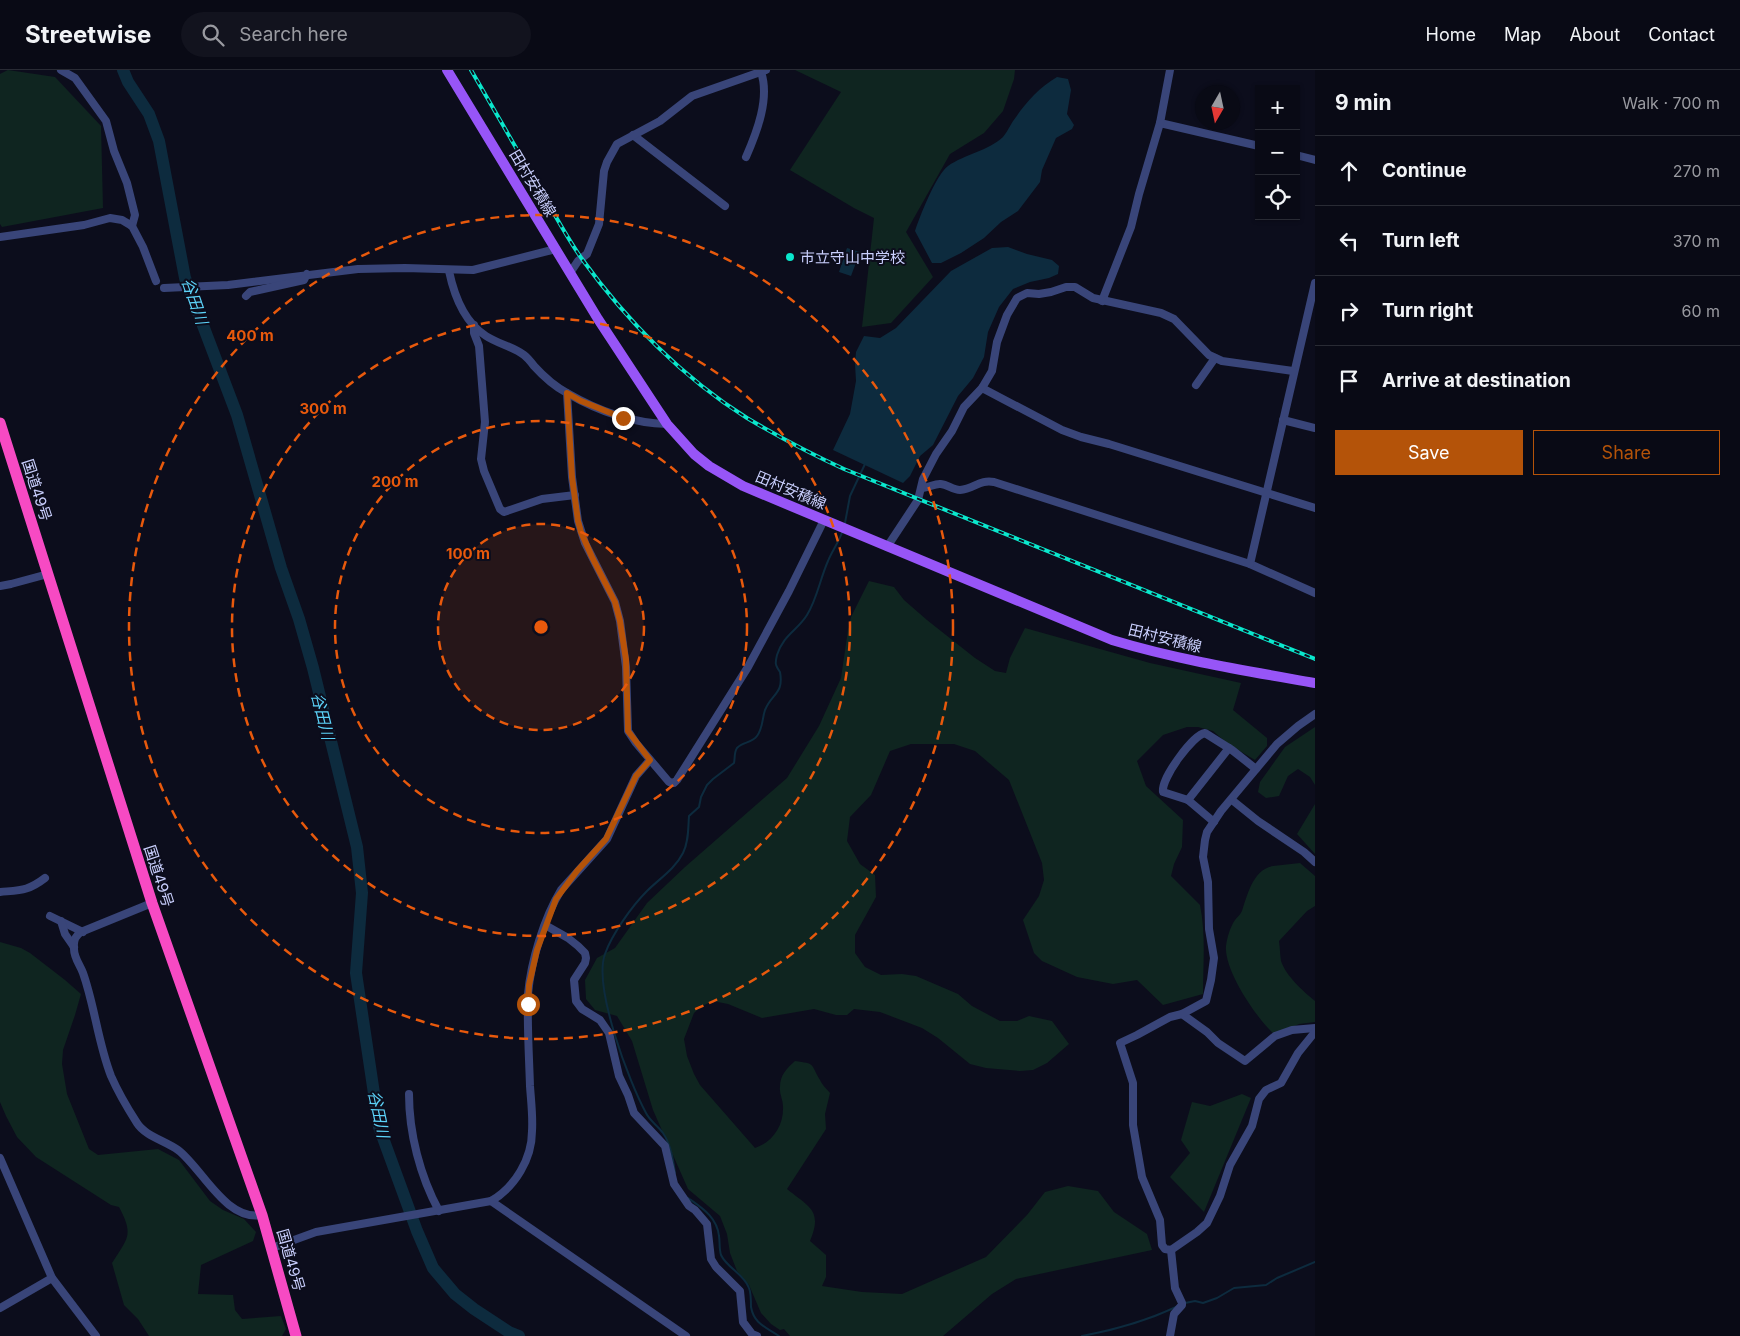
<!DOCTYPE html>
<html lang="en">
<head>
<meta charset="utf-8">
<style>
	:root { --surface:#090a15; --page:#12131e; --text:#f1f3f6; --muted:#999aa0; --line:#292b34; --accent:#b45309 }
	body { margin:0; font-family:Inter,"Noto Sans JP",sans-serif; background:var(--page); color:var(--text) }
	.controls { position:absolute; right:15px; top:15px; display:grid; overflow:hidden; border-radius:0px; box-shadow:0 1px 4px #0004 }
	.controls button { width:45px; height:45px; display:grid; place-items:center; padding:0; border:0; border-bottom:1px solid var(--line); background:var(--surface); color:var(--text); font:25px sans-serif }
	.compass { position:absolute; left:1195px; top:15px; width:45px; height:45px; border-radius:50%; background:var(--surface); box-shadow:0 1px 4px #0004; rotate:189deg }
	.stop { position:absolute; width:15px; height:15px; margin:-11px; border:4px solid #b45309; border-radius:50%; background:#fff }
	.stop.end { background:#b45309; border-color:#fff; box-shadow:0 1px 5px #0008 }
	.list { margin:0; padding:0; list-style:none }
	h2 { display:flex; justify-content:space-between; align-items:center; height:65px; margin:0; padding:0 20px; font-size:21px }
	h2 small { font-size:16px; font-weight:400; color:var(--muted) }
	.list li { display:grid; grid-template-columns:32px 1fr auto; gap:15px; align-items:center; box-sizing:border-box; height:70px; padding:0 20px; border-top:1px solid var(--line) }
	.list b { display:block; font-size:19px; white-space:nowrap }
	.list em { font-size:16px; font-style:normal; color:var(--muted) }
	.actions { display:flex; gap:10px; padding:15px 20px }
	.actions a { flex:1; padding:11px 0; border:1px solid var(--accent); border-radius:0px; text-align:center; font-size:18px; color:var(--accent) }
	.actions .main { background:var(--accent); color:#fff }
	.icon { flex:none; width:28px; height:28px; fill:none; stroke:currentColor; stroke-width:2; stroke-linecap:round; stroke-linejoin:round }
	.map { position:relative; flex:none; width:1315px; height:1266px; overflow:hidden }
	header { display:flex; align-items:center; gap:30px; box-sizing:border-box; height:70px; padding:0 25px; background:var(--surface); border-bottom:1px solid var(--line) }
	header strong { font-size:24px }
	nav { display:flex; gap:28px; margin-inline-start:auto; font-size:18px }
	.search { width:350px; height:45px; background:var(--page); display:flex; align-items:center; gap:12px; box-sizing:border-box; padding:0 18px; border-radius:28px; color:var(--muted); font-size:19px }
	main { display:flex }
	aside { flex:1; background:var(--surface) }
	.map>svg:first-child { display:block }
	.green { fill:#0f2520 }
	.water { fill:#0d2b3e }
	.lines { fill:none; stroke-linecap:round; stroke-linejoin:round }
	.stream { stroke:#0d2b3e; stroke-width:2 }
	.river { stroke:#0d2b3e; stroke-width:12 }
	.minor { stroke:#394579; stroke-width:8 }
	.major { stroke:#9755f7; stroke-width:10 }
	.highway { stroke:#f74ac3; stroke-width:11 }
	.rail-casing { stroke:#0ae7cc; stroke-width:4 }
	.rail { stroke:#0c0d1c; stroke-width:2; stroke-dasharray:5.5; stroke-linecap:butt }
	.route { stroke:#b45309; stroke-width:6 }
	.ring { fill:none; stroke:#e8590c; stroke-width:2.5; stroke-dasharray:9 6 }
	.poi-dot { fill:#0ae7cc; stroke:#0c0d1c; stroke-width:2 }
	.labels { text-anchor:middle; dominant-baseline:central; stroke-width:4; stroke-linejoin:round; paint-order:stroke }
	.street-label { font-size:15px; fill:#c9cffd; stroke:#0c0d1c }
	.poi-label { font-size:15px; fill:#c9cffd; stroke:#0c0d1c; text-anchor:start }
	.water-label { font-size:16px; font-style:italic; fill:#5cd2f8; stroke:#0c0d1c }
	.centre { fill:#e8590c; stroke:#0c0d1c; stroke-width:2.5 }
	.ring-label { font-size:15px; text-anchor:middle; font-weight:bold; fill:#e8590c; stroke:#0c0d1c; stroke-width:4; stroke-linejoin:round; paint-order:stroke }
</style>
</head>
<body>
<header>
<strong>Streetwise</strong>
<div class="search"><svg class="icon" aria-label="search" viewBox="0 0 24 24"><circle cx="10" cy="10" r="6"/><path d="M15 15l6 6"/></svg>Search here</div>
<nav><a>Home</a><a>Map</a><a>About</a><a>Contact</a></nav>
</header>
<main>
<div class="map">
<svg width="1315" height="1266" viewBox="0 0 1315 1266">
	<rect width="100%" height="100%" fill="#0c0d1c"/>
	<!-- green -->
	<g class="green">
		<polygon points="8,0 55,7 101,56 103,138 2,157 0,154 0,4"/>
		<polygon points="795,0 1015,0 1014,9 1003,41 984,63 950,84 906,162 933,207 891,253 862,257 874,148 854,138 790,100 841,22"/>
		<path d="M869 511 894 517 904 530 927 550 975 588 995 601 1006 603 1010 588 1025 558 1150 593 1241 613 1233 640 1267 668V676L1255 690 1228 674 1213 661 1198 657H1187L1163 665 1137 691 1146 716 1183 750 1182 777 1174 794 1171 806 1200 835C1206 864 1203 895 1203 924L1163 935 1137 910 1113 914 1077 907 1042 891 1034 883 1023 850 1039 826 1044 810 1042 793 1009 710 975 681 954 674H911L890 681 871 725 850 747 847 771 860 794 875 805 876 827 855 865V883L865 897 881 905 902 904 916 906 958 924 972 936 1000 951H1017L1029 946 1052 951 1069 974 1047 993 1033 1000 1020 1001 986 998 970 994 938 968 922 958 880 942 854 939 847 945H836L814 939 762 948 728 934 713 931 702 936 694 943 684 969 687 986 694 1004 700 1015 755 1078C773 1072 784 1055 783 1036 783 1030 779 1023 780 1017 780 1005 787 998 795 991 816 994 810 993 820 1010 822 1015 827 1019 830 1023L825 1044 826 1059 787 1119C809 1137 823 1140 810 1171L826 1185V1207L822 1216 862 1222 902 1224 986 1187 1027 1145 1045 1122 1068 1116 1098 1121 1114 1142 1147 1164 1152 1180 1016 1209 992 1224 943 1266H790L784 1259 780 1260 771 1254 761 1243 749 1215 737 1201 730 1183 727 1164 720 1146 688 1119 653 1040 632 971 617 946 595 940 586 929 585 910 597 888 615 878 647 833 685 797 787 708 819 656 841 608 848 560 851 547Z"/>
		<polygon points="1315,657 1315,715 1310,707 1298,699 1288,706 1279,726 1266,728 1258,722 1260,712 1285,677"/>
		<polygon points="1315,734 1315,784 1297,764"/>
		<path d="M1300 793 1315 806V836L1307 841 1279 871C1280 878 1280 885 1281 891 1286 906 1303 921 1315 931V952L1299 954 1275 965C1257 949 1224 901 1226 876 1227 868 1230 857 1235 850 1237 847 1240 845 1242 841 1247 826 1253 799 1273 796 1282 795 1291 794 1300 793Z"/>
		<path d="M0 872 21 878 30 883 65 910 81 924 75 945 63 980 62 994 67 1024 89 1079 98 1085 158 1079 179 1090 210 1131 223 1140 244 1149 256 1162 253 1171 201 1195 198 1224 233 1225 235 1240 242 1249 281 1246 286 1259 282 1266H149L138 1249 124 1235 112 1193C128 1168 134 1165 119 1137L111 1135 36 1087 17 1067 6 1046 0 1032Z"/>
		<polygon points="1242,1024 1251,1028 1204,1142 1170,1107 1190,1083 1181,1070 1192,1032 1210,1036"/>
	</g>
	<!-- water -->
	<g class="water">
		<path d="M1057 7 1068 9 1071 20 1067 44 1074 55 1072 59 1056 68 1042 100 1040 112 1018 141 1001 152 984 168 961 183 941 193H932L915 161C920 146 936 105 948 96 965 84 988 81 1003 67 1008 61 1011 53 1016 47 1027 31 1040 17 1057 7Z"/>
		<polygon points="1008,177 1027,184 1052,190 1059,196 1058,204 1049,208 1030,212 1013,219 999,237 988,262 984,287 973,308 958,326 933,375 920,386 910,406 903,413 833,380 850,344 856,311 855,294 856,282 864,266 880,268 896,258 951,201 992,178"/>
		<polygon points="847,178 860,182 851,206 839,202"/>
	</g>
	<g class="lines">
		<!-- stream -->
		<g class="stream">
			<polyline points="845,453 850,426 865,394"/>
			<path d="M675 1103C673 1089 671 1075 663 1063 658 1056 650 1051 646 1043 629 1012 593 917 605 884 612 864 632 836 647 821 659 809 675 799 683 783 689 771 688 758 689 746L699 737 701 727 707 715 713 709 734 693C735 689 734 682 737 678 742 672 752 673 757 666 763 658 762 649 765 640 772 623 784 624 780 602 775 595 775 593 777 585 784 564 797 561 807 545 817 529 820 509 828 491 832 481 839 472 843 460"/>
			<path d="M688 1128C702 1138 717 1147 719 1166 720 1172 719 1179 721 1185 727 1198 744 1204 749 1218 751 1223 751 1231 751 1237 754 1254 766 1257 779 1266"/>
			<polyline points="1185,1233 1195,1231 1203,1233 1217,1228 1234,1218 1266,1215 1277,1208 1315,1192"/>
			<path d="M1082 1266C1114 1260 1146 1251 1176 1237"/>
		</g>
		<!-- river -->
		<polyline class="river" points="123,0 128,12 149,44 159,71 185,208 237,345 281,498 299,549 313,598 357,777 362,823 356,903 379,1057 417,1161 433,1198 455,1224 474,1239 509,1262 519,1266"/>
		<!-- minor -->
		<g class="minor">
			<polyline points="61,0 75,8 106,51 114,81 127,113 135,145 132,156"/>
			<polyline points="1160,53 1259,76"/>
			<polyline points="633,65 725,136"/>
			<polyline points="1296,85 1315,90"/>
			<path d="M746 87C757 62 770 28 761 2"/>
			<polyline points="0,167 84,155 110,148 122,150 132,156 143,177 156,211"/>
			<path d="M449 201C454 225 464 252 486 266 498 274 512 276 524 285 528 288 531 292 534 296 544 307 554 316 567 323L572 407 578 451 585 473 615 532 620 551 626 597 628 661 636 673 669 712 674 713 677 710 748 597 789 521 824 450"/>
			<polyline points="570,203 578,191 587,184 599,154 604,101 607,92 617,74 660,51 692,26 766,0"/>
			<polyline points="1315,213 1250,494 1315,523"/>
			<polyline points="164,218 228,215 358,199 405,198 473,200 556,179"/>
			<polyline points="246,226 250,222 304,210 307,204"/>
			<polyline points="1102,231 1131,157 1139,124 1160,53 1170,0"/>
			<polyline points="474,255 474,263 479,276 485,352 481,389 484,401 500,439 504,442 542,429 575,425"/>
			<polyline points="1196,315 1215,288"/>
			<polyline points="982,318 1062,360 1081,367 1109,374 1315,438"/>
			<path d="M567 323C598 341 631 353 667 354"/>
			<polyline points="1283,350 1315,358"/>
			<path d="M922 418C929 418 935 413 941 414 948 415 953 420 960 420 974 419 980 409 994 412L1250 494"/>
			<polyline points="887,477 918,430 923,409 936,384 952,361 964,337 982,318 992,301 997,272 1007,245 1017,228 1027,223 1039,224 1051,222 1066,217 1075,217 1093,228 1161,243 1174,249 1209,285 1222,291 1293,301"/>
			<polyline points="0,516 11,514 48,504"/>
			<polyline points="1188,730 1229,678"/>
			<polyline points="1232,730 1258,751 1304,782 1315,792"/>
			<path d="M1214 752 1188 730 1163 722C1161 708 1193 665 1205 663L1232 680 1256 699"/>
			<path d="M0 822C21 820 28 821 45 808"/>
			<path d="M152 833 81 862C75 866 73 872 74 879 74 888 80 895 83 903 95 937 98 973 111 1006 118 1022 128 1039 137 1053 145 1066 166 1071 178 1080 202 1098 226 1152 262 1145"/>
			<polyline points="50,846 83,862"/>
			<polyline points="61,851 65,864 74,877"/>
			<polyline points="545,855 568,868 578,876 585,883 586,888 585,893 574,910 576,931 582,939 600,950 609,963 619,1006 628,1025 634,1043 665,1076 674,1114 689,1136 695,1140 707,1154 711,1189 716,1197 740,1221 743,1252 752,1264 757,1266"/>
			<polyline points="1182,944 1207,962 1218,973 1245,991 1275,966 1292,960 1315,958"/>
			<path d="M409 1024C409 1063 420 1106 439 1141"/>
			<polyline points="0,1088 52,1208 96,1266"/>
			<polyline points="491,1131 686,1266"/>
			<path d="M272 1178 316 1162 491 1131C515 1117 532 1089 532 1061 533 1046 531 1031 530 1016 529 985 527 954 528 924 531 891 544 848 561 820L607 769 636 706 650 690"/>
			<polyline points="1171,1180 1197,1162 1207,1153 1220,1126 1230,1095 1252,1056 1259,1029 1266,1020 1281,1013 1298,983 1315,962"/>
			<polyline points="0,1238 52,1208"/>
			<polyline points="1170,1266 1174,1244 1182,1235 1182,1233 1175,1218 1171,1180 1165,1179 1162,1175 1160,1150 1142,1107 1133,1055 1133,1013 1120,973 1137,965 1170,947 1182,944 1206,931 1211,910 1214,888 1209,859 1208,812 1203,787 1205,770 1207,762 1221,741 1277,674 1298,656 1315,644"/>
		</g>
		<!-- major -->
		<path class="major" d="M447 0 598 249 667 354 694 384 709 396 743 416 1112 570C1178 590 1247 601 1315 613"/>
		<!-- highway -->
		<polyline class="highway" points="0,353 152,833 262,1145 296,1266"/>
		<defs>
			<path id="rail" d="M471 0C493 38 515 76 537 114 552 139 565 165 582 189 626 250 683 308 747 348 779 367 811 384 844 399L1315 589"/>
		</defs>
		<!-- rail casing -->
		<use href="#rail" class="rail-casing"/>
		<!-- rail -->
		<use href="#rail" class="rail"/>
	</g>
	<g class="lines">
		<!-- route -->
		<polyline class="route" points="528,934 529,915 537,880 556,829 577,801 606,769 636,706 650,690 628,661 626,590 620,551 615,532 592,487 581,462 578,451 572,407 567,323 581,331 623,348"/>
	</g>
	<!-- distance rings -->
	<circle cx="541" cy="557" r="103" fill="#e8590c" fill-opacity=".12"/>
	<g class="ring">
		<circle cx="541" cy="557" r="103"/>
		<circle cx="541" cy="557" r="206"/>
		<circle cx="541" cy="557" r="309"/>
		<circle cx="541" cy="557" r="412"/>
	</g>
	<!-- markers -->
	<circle class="poi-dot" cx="790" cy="187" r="5"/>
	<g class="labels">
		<!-- street labels -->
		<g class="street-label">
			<text transform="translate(533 113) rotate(59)">田村安積線</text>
			<text transform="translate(37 420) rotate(72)">国道49号</text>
			<text transform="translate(791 420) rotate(23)">田村安積線</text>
			<text transform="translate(1165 568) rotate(14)">田村安積線</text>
			<text transform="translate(159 806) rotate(72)">国道49号</text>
			<text transform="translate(291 1190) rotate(74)">国道49号</text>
		</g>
		<!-- poi labels -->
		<g class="poi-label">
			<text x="800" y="187">市立守山中学校</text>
		</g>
		<!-- water labels -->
		<g class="water-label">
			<text transform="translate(195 231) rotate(71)">谷田川</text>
			<text transform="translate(323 646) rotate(76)">谷田川</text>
			<text transform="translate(379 1044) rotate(78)">谷田川</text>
		</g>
	</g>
	<circle cx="541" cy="557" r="8" class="centre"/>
	<g class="ring-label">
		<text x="250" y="271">400 m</text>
		<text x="323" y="344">300 m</text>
		<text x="395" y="417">200 m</text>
		<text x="468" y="489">100 m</text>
	</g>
</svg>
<div class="controls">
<button>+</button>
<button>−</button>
<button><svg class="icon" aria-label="locate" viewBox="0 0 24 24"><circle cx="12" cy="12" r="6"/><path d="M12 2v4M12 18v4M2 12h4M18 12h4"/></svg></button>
</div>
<svg class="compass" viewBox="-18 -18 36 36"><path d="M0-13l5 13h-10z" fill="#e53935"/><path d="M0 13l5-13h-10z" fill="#999aa0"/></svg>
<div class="stop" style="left:528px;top:934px"></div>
<div class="stop end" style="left:623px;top:348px"></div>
</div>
<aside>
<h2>9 min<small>Walk · 700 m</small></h2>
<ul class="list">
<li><svg class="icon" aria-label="ahead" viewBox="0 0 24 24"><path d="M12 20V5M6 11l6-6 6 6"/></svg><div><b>Continue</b></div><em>270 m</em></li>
<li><svg class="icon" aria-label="left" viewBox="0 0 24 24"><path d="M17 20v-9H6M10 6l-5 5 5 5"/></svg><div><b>Turn left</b></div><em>370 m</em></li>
<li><svg class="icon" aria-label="right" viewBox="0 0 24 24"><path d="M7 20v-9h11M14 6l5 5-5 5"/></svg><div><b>Turn right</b></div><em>60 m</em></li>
<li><svg class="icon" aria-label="arrive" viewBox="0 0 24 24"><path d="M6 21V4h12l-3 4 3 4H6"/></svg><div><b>Arrive at destination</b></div></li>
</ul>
<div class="actions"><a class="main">Save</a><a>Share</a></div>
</aside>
</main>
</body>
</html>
